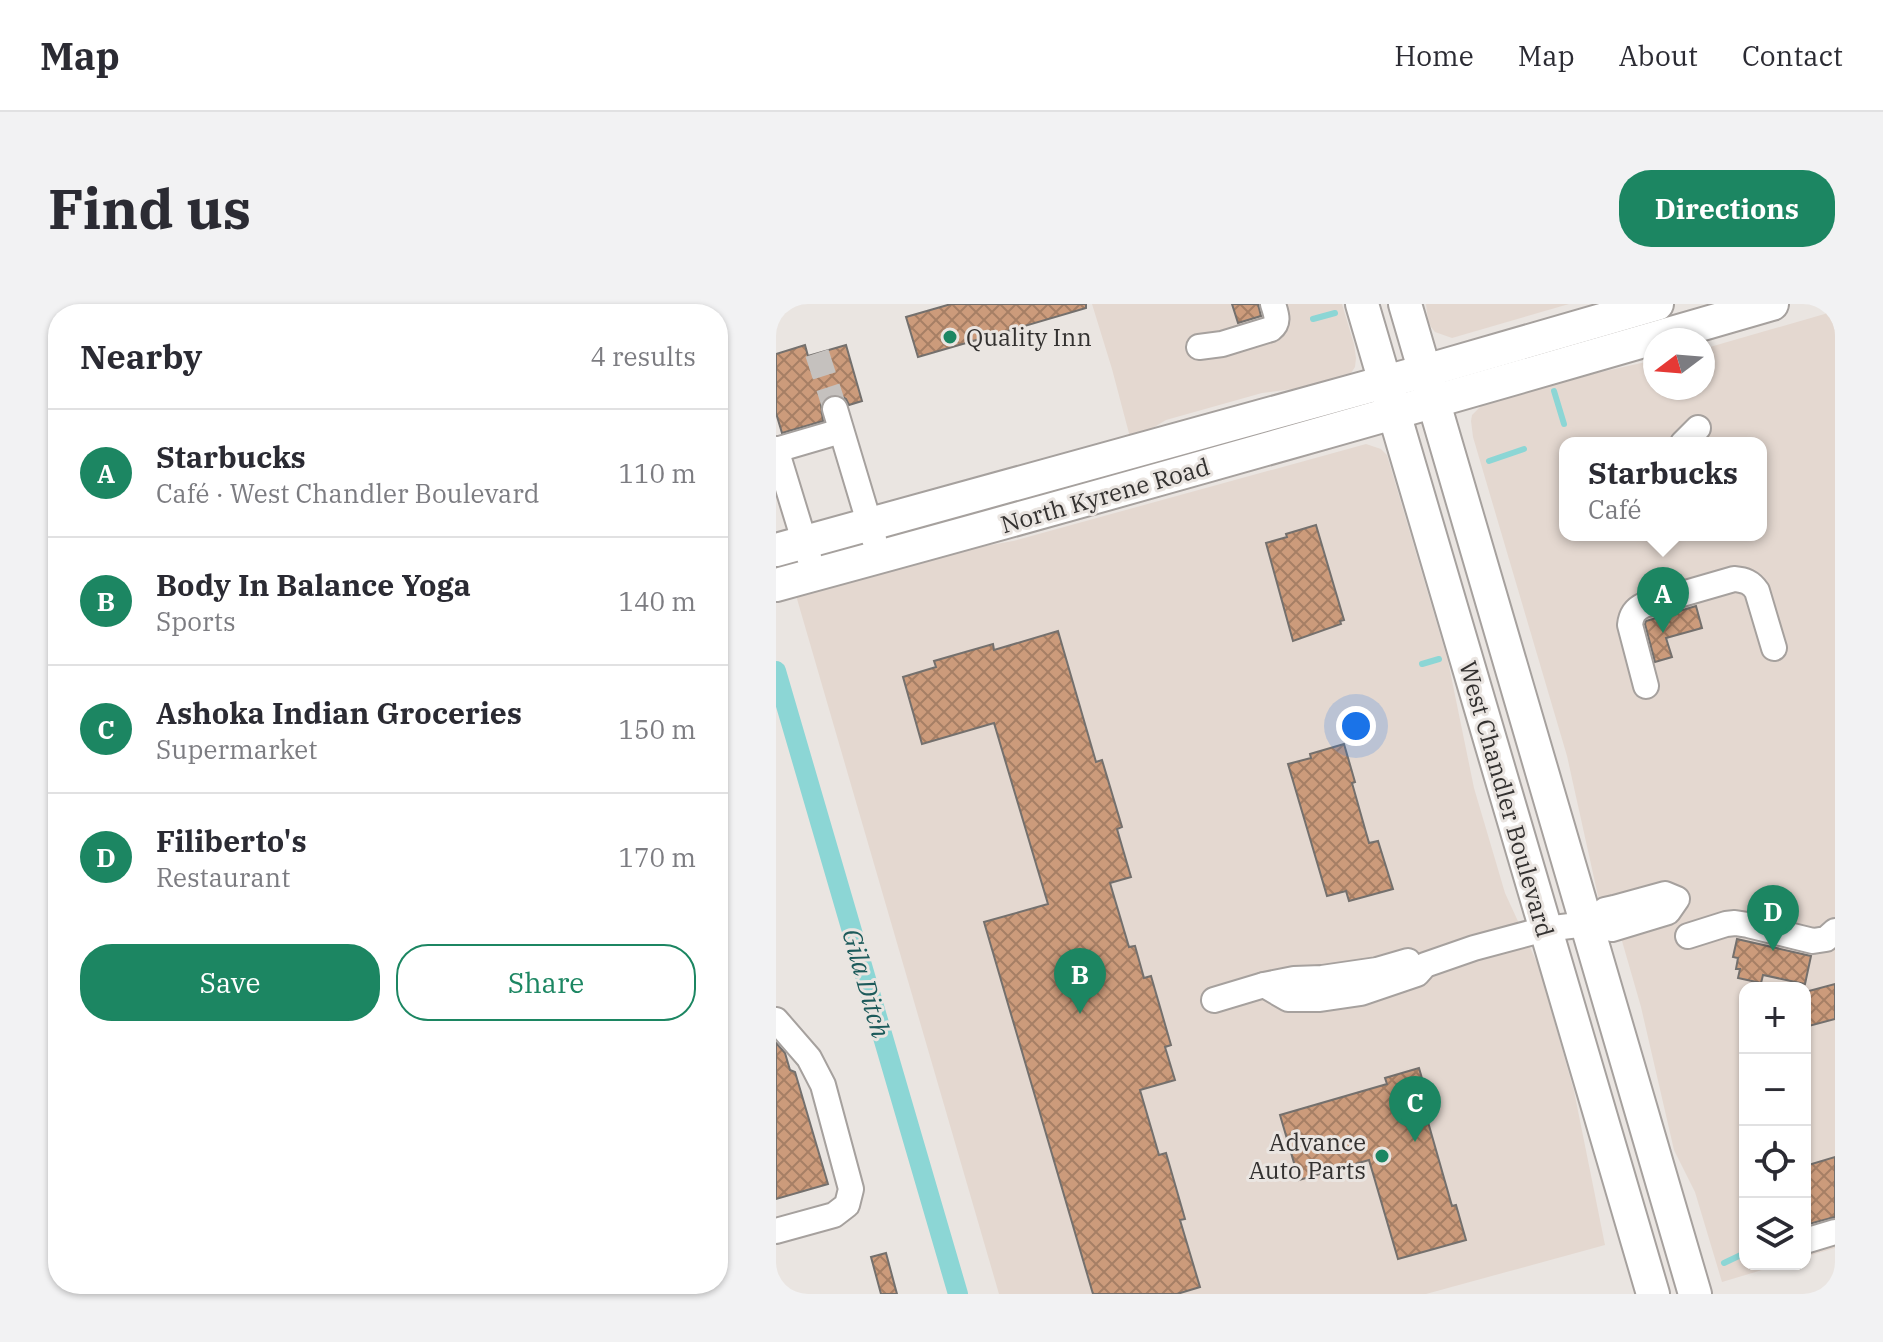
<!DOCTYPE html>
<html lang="en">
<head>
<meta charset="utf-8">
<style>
	:root { --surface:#fff; --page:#f2f2f3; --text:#2b2b33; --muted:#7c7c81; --line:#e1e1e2; --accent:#1c8662 }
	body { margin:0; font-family:"IBM Plex Serif",serif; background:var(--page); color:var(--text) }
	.controls { position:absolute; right:24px; bottom:24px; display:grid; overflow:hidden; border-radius:16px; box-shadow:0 2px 6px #0004 }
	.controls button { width:72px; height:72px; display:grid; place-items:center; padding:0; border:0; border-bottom:2px solid var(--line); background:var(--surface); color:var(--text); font:40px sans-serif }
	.compass { position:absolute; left:867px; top:24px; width:72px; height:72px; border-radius:50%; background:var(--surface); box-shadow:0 2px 6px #0004; rotate:254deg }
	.you { position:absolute; left:580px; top:422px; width:28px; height:28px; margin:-20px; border:6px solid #fff; border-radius:50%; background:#1a73e8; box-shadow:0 0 0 12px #1a73e833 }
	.badge { display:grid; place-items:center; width:52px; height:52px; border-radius:50%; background:var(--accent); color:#fff; font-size:26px; font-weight:700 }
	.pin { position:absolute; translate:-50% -66px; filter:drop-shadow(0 2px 4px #0008) }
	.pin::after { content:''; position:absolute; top:42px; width:28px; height:24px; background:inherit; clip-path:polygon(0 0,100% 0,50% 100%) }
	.popup { position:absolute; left:783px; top:133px; width:208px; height:104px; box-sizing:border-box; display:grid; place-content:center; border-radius:16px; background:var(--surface); filter:drop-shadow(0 2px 6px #0005); font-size:26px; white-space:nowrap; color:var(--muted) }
	.popup b { font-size:30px; color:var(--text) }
	.popup::after { content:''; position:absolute; left:50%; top:100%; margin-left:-16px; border:16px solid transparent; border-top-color:var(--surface) }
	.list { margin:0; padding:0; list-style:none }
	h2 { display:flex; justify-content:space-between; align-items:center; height:104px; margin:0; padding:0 32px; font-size:34px }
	h2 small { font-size:26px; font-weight:400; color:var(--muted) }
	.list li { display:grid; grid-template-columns:52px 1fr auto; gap:24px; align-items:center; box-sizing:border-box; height:128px; padding:0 32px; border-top:2px solid var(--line) }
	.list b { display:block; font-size:30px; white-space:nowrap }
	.list p { margin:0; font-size:26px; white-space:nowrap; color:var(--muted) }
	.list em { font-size:26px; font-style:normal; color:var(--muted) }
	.actions { display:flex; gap:16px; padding:24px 32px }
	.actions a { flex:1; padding:18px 0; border:2px solid var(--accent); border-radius:32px; text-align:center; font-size:28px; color:var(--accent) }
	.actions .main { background:var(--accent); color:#fff }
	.icon { flex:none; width:44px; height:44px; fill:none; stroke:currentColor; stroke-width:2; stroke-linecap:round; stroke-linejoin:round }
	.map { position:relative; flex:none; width:1059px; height:990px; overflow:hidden; border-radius:32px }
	header { display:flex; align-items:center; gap:48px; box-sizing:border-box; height:112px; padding:0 40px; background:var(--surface); border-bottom:2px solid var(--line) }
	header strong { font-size:38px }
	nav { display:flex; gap:44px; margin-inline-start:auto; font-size:28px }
	.intro { display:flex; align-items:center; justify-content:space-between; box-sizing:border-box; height:192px; padding:0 48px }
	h1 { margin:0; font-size:56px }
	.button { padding:20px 36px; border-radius:32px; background:var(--accent); color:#fff; font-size:28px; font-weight:700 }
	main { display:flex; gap:48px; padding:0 48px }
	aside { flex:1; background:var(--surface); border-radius:32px; box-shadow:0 2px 6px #0004 }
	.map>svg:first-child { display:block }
	.built { fill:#e4d8d0; fill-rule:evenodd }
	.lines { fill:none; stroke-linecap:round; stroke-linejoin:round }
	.stream { stroke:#8cd6d5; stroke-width:6 }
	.canal { stroke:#8cd6d5; stroke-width:20 }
	.building { fill:url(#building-cross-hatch); stroke:#74706d; stroke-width:2 }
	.minor-tunnel { stroke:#c5c1be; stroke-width:24; stroke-dasharray:24 12; stroke-linecap:butt }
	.minor-casing { stroke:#a6a19e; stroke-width:28 }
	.major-casing { stroke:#a6a19e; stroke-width:36 }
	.minor { stroke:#fff; stroke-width:24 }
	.major { stroke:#fff; stroke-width:32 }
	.poi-dot { fill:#1c8662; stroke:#eae5e1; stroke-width:3 }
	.labels { text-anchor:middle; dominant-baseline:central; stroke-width:6; stroke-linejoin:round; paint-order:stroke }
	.poi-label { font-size:24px; fill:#333130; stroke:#eae5e1; text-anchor:start }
	.street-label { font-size:24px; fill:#333130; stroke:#eae5e1 }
	.water-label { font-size:26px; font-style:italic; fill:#1c5a5a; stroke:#eae5e1 }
</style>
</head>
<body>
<header>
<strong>Map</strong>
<nav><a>Home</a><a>Map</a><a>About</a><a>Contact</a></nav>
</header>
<div class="intro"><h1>Find us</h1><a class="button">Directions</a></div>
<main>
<aside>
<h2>Nearby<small>4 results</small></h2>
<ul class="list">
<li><span class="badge">A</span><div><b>Starbucks</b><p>Café · West Chandler Boulevard</p></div><em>110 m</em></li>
<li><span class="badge">B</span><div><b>Body In Balance Yoga</b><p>Sports</p></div><em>140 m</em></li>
<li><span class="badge">C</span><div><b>Ashoka Indian Groceries</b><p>Supermarket</p></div><em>150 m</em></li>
<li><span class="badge">D</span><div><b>Filiberto's</b><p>Restaurant</p></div><em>170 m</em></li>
</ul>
<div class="actions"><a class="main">Save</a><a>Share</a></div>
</aside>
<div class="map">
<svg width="1059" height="990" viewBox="0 0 1059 990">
	<defs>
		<pattern id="building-cross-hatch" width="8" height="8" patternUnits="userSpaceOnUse" patternTransform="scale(2)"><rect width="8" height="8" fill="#cc9b7b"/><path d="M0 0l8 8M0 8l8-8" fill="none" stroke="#a67f65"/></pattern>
	</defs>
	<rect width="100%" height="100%" fill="#eae5e1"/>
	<!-- built -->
	<g class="built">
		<polygon points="316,0 566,0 578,40 580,54 579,63 571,75 562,79 486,89 390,116 355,137 336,65"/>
		<polygon points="650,0 793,0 676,34 659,28 655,23 652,16"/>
		<path d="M1059 7V944L1029 953V684H969V960H1006L946 978 919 888 898 846 865 703 846 637 822 592 791 452 697 133 695 117 696 111 709 98 789 76 879 56V84H927V45ZM789 139H985V231H789Z"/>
		<polygon points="590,140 605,145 611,151 672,357 698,484 729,589 763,663 798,787 829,941 650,990 223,990 19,288 137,255 237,237"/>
	</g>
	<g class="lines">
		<!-- stream -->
		<g class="stream">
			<polyline points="537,15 559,9"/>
			<polyline points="778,87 788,120"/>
			<polyline points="713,157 748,145"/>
			<polyline points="646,360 663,355"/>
			<polyline points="948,959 969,949"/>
		</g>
		<!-- canal -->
		<polyline class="canal" points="0,367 182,990"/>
	</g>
	<!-- building -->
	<g class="building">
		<polygon points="175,0 310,0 310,4 142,53 130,13"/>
		<polygon points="456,0 482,0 485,12 462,19"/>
		<polygon points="29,41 32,52 70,41 86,97 73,101 70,95 63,91 54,91 48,95 45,101 47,117 6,129 0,109 0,50"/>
		<polygon points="540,221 568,316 564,317 565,320 517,337 490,239 511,233 510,230"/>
		<polygon points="920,302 926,324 890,334 896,353 879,358 869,320 870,317"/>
		<polygon points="282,327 320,458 326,456 346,523 341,525 355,573 334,579 353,643 359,642 368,674 375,672 395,741 389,743 399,776 364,786 383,851 390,849 409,915 404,916 424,983 401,990 317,990 208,618 272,600 218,419 146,440 127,373 160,363 158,357 217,340 218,346"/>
		<polygon points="568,440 579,478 576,479 593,539 602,537 617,585 573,597 570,587 551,592 512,460 535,454 534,450"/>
		<polygon points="961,635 1035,652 1029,680 987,671 985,679 962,674 964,665 960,665 962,654 957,653"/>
		<polygon points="1059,680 1059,715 1029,723 1029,688"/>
		<polygon points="0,739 9,749 14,766 19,768 52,880 0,895"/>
		<polygon points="643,764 654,802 648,804 676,902 680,901 690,936 622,955 593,856 523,876 504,811 611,780 609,774"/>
		<polygon points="1059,853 1059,913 1029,921 1029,862"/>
		<polygon points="110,949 121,990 105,990 95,953"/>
	</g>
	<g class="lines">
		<!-- minor-tunnel -->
		<polyline class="minor-tunnel" points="41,49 59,105"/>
		<defs>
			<g id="minor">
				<path d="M423 43 446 40 495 25C504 18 500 10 497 0"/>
				<polyline points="59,105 98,235"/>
				<polyline points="907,139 922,124"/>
				<polyline points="0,145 33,253"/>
				<polyline points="0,146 65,127"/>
				<path d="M870 382 854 321C855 311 859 305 868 301L958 275C969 276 975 278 981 287L998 344"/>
				<polyline points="912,632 950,620 959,619 972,621 1037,637 1050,635 1059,627"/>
				<polyline points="488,681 512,695 544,695 585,689 641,670 649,661 698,644 769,625 811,620 836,625 892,608 901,595 889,590 838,604 829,606 811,620"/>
				<polyline points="438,696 488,681 518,675 546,674 601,666 632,657"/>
				<polyline points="0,716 33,754 47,781 75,885 71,901 58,911 0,927"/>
				<polyline points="1029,937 1059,928"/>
			</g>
			<g id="major">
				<polyline points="586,0 877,990"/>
				<polyline points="629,0 919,990"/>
				<polyline points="0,246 649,67 881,0"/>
				<path d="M0 281C333 191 665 96 996 0"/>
			</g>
		</defs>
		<!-- minor casing -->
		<use href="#minor" class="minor-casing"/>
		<!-- major casing -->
		<use href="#major" class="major-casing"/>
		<!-- minor -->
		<use href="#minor" class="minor"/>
		<!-- major -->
		<use href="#major" class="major"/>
	</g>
	<!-- markers -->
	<g class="poi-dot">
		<circle cx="174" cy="33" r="8"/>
		<circle cx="606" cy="852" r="8"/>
	</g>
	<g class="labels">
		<!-- poi labels -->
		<g class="poi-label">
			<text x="190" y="33">Quality Inn</text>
			<text x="590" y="838" text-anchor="end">Advance<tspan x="590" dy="28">Auto Parts</tspan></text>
		</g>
		<!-- street labels -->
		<g class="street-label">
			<text transform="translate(329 191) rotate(-16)">North Kyrene Road</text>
			<text transform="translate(731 495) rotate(74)">West Chandler Boulevard</text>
		</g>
		<!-- water labels -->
		<g class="water-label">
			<text transform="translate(91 679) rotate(74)">Gila Ditch</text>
		</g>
	</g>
</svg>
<div class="controls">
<button>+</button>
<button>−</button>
<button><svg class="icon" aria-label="locate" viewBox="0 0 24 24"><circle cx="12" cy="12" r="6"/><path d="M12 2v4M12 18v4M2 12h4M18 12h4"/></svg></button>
<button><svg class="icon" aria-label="layers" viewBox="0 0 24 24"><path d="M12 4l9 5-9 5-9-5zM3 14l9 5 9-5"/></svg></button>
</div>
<svg class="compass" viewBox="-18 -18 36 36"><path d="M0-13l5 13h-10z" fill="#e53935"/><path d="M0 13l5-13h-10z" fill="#7c7c81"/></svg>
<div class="you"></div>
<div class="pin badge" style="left:887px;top:329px">A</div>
<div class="popup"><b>Starbucks</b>Café</div>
<div class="pin badge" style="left:304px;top:710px">B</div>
<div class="pin badge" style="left:639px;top:838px">C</div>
<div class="pin badge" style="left:997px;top:647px">D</div>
</div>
</main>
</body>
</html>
